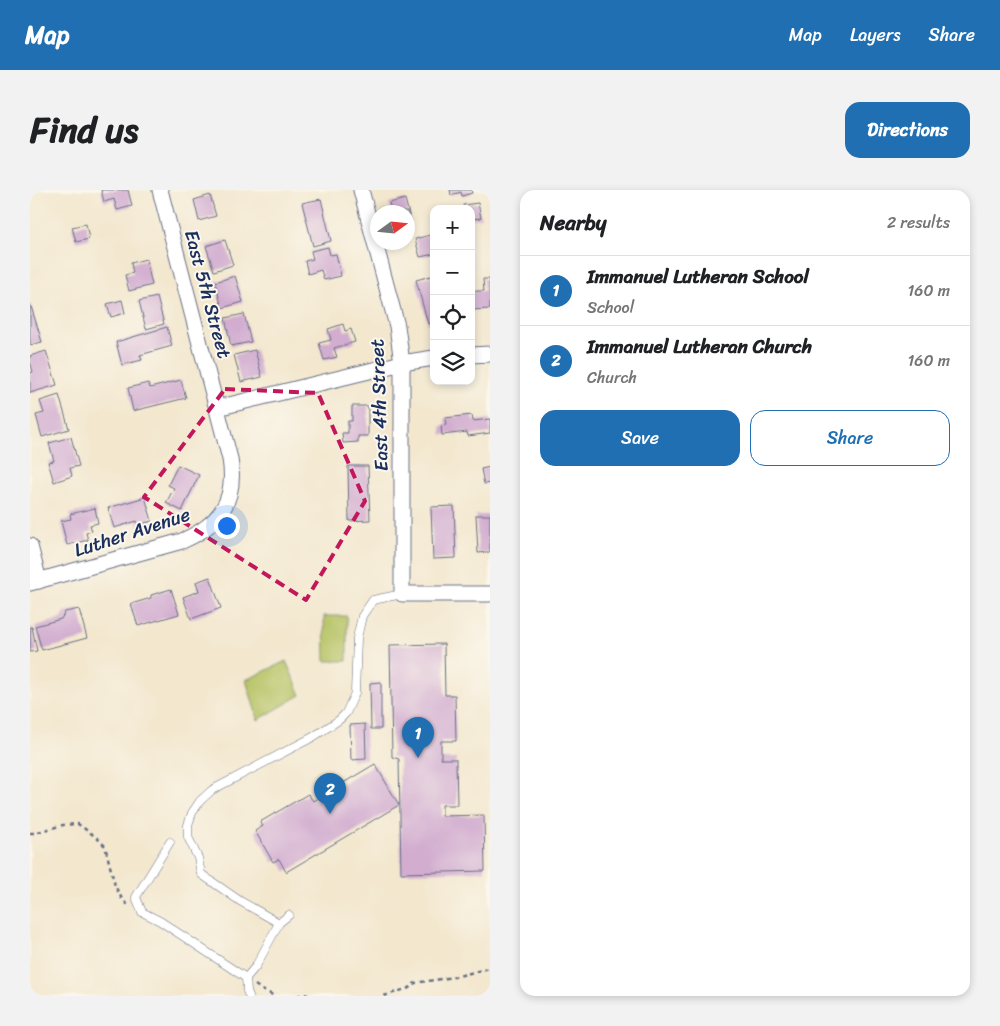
<!DOCTYPE html>
<html lang="en">
<head>
<meta charset="utf-8">
<style>
	:root { --surface:#fff; --page:#f2f2f2; --text:#202124; --muted:#757577; --line:#e0e0e0; --accent:#1f6fb2 }
	body { margin:0; font-family:Sriracha,sans-serif; background:var(--page); color:var(--text) }
	.controls { position:absolute; right:15px; top:15px; display:grid; overflow:hidden; border-radius:10px; box-shadow:0 2px 8px #0003 }
	.controls button { width:45px; height:45px; display:grid; place-items:center; padding:0; border:0; border-bottom:1px solid var(--line); background:var(--surface); color:var(--text); font:25px sans-serif }
	.compass { position:absolute; left:340px; top:15px; width:45px; height:45px; border-radius:50%; background:var(--surface); box-shadow:0 2px 8px #0003; rotate:75deg }
	.you { position:absolute; left:196px; top:335px; width:18px; height:18px; margin:-12px; border:4px solid #fff; border-radius:50%; background:#1a73e8; box-shadow:0 0 0 8px #1a73e833 }
	.badge { display:grid; place-items:center; width:32px; height:32px; border-radius:50%; background:var(--accent); color:#fff; font-size:16px; font-weight:700 }
	.pin { position:absolute; translate:-50% -41px; filter:drop-shadow(0 1px 2px #0008) }
	.pin::after { content:''; position:absolute; top:26px; width:18px; height:15px; background:inherit; clip-path:polygon(0 0,100% 0,50% 100%) }
	.list { margin:0; padding:0; list-style:none }
	h2 { display:flex; justify-content:space-between; align-items:center; height:65px; margin:0; padding:0 20px; font-size:21px }
	h2 small { font-size:16px; font-weight:400; color:var(--muted) }
	.list li { display:grid; grid-template-columns:32px 1fr auto; gap:15px; align-items:center; box-sizing:border-box; height:70px; padding:0 20px; border-top:1px solid var(--line) }
	.list b { display:block; font-size:19px; white-space:nowrap }
	.list p { margin:0; font-size:16px; white-space:nowrap; color:var(--muted) }
	.list em { font-size:16px; font-style:normal; color:var(--muted) }
	.actions { display:flex; gap:10px; padding:15px 20px }
	.actions a { flex:1; padding:11px 0; border:1px solid var(--accent); border-radius:15px; text-align:center; font-size:18px; color:var(--accent) }
	.actions .main { background:var(--accent); color:#fff }
	.icon { flex:none; width:28px; height:28px; fill:none; stroke:currentColor; stroke-width:2; stroke-linecap:round; stroke-linejoin:round }
	.map { position:relative; flex:none; width:460px; height:806px; overflow:hidden; border-radius:15px }
	header { display:flex; align-items:center; gap:30px; box-sizing:border-box; height:70px; padding:0 25px; background:var(--accent); color:#fff }
	header strong { font-size:24px }
	nav { display:flex; gap:28px; margin-inline-start:auto; font-size:18px }
	.intro { display:flex; align-items:center; justify-content:space-between; box-sizing:border-box; height:120px; padding:0 30px }
	h1 { margin:0; font-size:35px }
	.button { padding:12px 22px; border-radius:15px; background:var(--accent); color:#fff; font-size:18px; font-weight:700 }
	main { display:flex; gap:30px; padding:0 30px }
	aside { flex:1; background:var(--surface); border-radius:15px; box-shadow:0 2px 8px #0003 }
	.map>svg:first-child { display:block }
	.green { fill:#b6c264; stroke:#687861 }
	.building { fill:#d2add0 }
	.lines { fill:none; stroke-linecap:round; stroke-linejoin:round }
	.lane-casing { stroke:#676f85; stroke-width:9 }
	.street-casing { stroke:#676f85; stroke-width:17 }
	.path { stroke:#676f85; stroke-width:2.5; stroke-dasharray:4 4; stroke-linecap:butt }
	.lane { stroke:#fff; stroke-width:8 }
	.street { stroke:#fff; stroke-width:15 }
	.marked { fill:none; stroke:#c2185b; stroke-width:4; stroke-dasharray:10 6; stroke-linejoin:round }
	.labels { text-anchor:middle; dominant-baseline:central; stroke-width:4; stroke-linejoin:round; paint-order:stroke }
	.street-label { font-size:19px; fill:#1b2f5e; stroke:#fbf7ec }
</style>
</head>
<body>
<header>
<strong>Map</strong>
<nav><a>Map</a><a>Layers</a><a>Share</a></nav>
</header>
<div class="intro"><h1>Find us</h1><a class="button">Directions</a></div>
<main>
<div class="map">
<svg width="460" height="806" viewBox="0 0 460 806">
	<rect width="100%" height="100%" fill="#fbf7ec"/>
	<filter id="ink" filterUnits="userSpaceOnUse"><feTurbulence type="fractalNoise" baseFrequency=".02" numOctaves="2"/><feDisplacementMap in="SourceGraphic" scale="10" xChannelSelector="R" yChannelSelector="G"/><feConvolveMatrix kernelMatrix="1 2 1 2 8 2 1 2 1" color-interpolation-filters="sRGB"/></filter>
	<filter id="wash" filterUnits="userSpaceOnUse"><feTurbulence type="fractalNoise" baseFrequency=".0096" numOctaves="4" result="noise"/><feDisplacementMap in="SourceGraphic" scale="20" xChannelSelector="R" yChannelSelector="G"/><feGaussianBlur stdDeviation="1.12" result="paint"/><feColorMatrix in="noise" values="0 0 0 0 0 0 0 0 0 0 0 0 0 0 0 0 0 1.4 0 .05"/><feComposite in="paint" operator="in"/></filter>
	<g filter="url(#wash)">
		<rect width="100%" height="100%" fill="#f3e7ce"/>
		<!-- green -->
		<g class="green">
			<polygon points="294,426 317,426 317,471 295,471"/>
			<polygon points="256,471 271,505 228,530 216,490"/>
		</g>
		<g id="blocks">
			<!-- building -->
			<g class="building">
				<polygon points="71,0 98,0 102,16 87,20 84,9 74,12"/>
				<polygon points="420,0 441,0 442,3 432,6 431,2 421,5"/>
				<polygon points="180,5 186,26 169,31 164,10"/>
				<polygon points="291,9 301,51 283,56 272,13"/>
				<polygon points="375,9 381,32 378,33 378,22 362,22 359,13"/>
				<polygon points="448,13 451,28 441,29 441,19 434,19 433,15"/>
				<polygon points="56,34 59,49 46,52 42,37"/>
				<polygon points="404,44 404,64 390,67 385,49"/>
				<polygon points="195,50 203,75 184,81 176,56"/>
				<polygon points="298,57 300,65 306,64 311,86 294,90 291,80 278,84 275,71 283,69 281,61"/>
				<polygon points="116,69 122,95 99,101 95,85 103,83 101,73"/>
				<polygon points="205,86 213,112 192,118 185,92"/>
				<polygon points="401,86 404,97 404,132 398,134 386,90"/>
				<polygon points="453,89 460,89 460,119 441,120 441,101 454,101"/>
				<polygon points="127,107 134,134 116,139 109,111"/>
				<polygon points="92,110 95,123 81,127 77,114"/>
				<polygon points="0,113 12,152 0,155"/>
				<polygon points="214,124 221,152 201,156 195,128"/>
				<polygon points="313,134 315,141 321,139 325,152 304,158 307,167 294,170 289,153 301,150 298,139"/>
				<polygon points="137,137 142,156 110,165 112,170 92,175 86,152"/>
				<polygon points="225,160 232,187 211,192 204,165"/>
				<polygon points="16,161 27,195 0,203 0,183 3,182 0,170 0,166"/>
				<polygon points="151,190 156,208 103,221 98,198 118,193 120,198"/>
				<polygon points="29,205 39,239 12,247 6,225 14,223 10,211"/>
				<polygon points="322,216 338,216 338,246 328,246 328,252 313,253 312,243 318,243 318,231 322,231"/>
				<polygon points="442,225 443,231 460,229 460,243 438,246 437,242 412,245 411,236 416,235 415,228"/>
				<polygon points="41,247 49,276 40,278 42,286 24,292 18,272 24,271 19,253"/>
				<polygon points="148,275 169,285 152,321 136,313 144,298 138,295"/>
				<polygon points="318,276 338,276 340,330 319,331"/>
				<polygon points="460,277 460,293 454,294 451,279"/>
				<polygon points="115,307 122,331 108,335 107,331 84,338 78,318"/>
				<polygon points="424,316 426,368 403,369 401,317"/>
				<polygon points="65,318 68,333 60,335 62,341 56,343 58,350 37,355 31,331 41,329 40,324"/>
				<polygon points="446,325 460,325 460,362 448,363"/>
				<polygon points="180,387 191,418 161,429 153,407 169,401 166,392"/>
				<polygon points="141,399 149,424 108,436 101,414 121,408 121,405"/>
				<polygon points="49,419 57,448 12,460 5,436 31,429 35,422"/>
				<polygon points="0,437 2,437 7,461 0,462"/>
				<polygon points="414,454 415,505 425,505 426,551 411,551 411,569 426,569 427,615 412,615 412,626 454,625 455,681 371,683 369,569 362,567 360,455"/>
				<polygon points="351,492 351,539 341,539 340,493"/>
				<polygon points="335,534 336,569 321,570 320,535"/>
				<polygon points="345,574 369,615 256,682 249,669 243,672 225,641 233,636 230,632 278,604 283,611"/>
			</g>
		</g>
	</g>
	<g filter="url(#ink)">
		<use href="#blocks" fill-opacity="0" stroke="#676f85" stroke-width="1"/>
		<g class="lines">
			<defs>
				<g id="lane">
					<polyline points="140,652 106,707 112,722 130,731 216,788"/>
					<polyline points="259,725 249,733 210,711 171,684 168,668 158,647 158,635 162,623 170,611 182,600 283,547 309,530 316,523 325,503 327,448 332,426 343,410 372,404"/>
					<polyline points="219,806 217,801 216,788 226,776 249,733"/>
				</g>
				<g id="street">
					<polyline points="331,0 367,136 372,173 372,404 460,404"/>
					<polyline points="441,165 460,164"/>
					<polyline points="187,218 372,173 404,168"/>
					<polyline points="0,356 9,391"/>
					<path d="M0 393 152 351C189 335 207 311 200 269L130 0"/>
				</g>
			</defs>
			<!-- lane casing -->
			<use href="#lane" class="lane-casing"/>
			<!-- street casing -->
			<use href="#street" class="street-casing"/>
			<!-- path -->
			<g class="path">
				<polyline points="0,643 4,643 33,635 48,634 66,647 75,656 85,696 92,709 98,715"/>
				<polyline points="225,795 234,801 245,806"/>
				<polyline points="267,806 274,804 280,806"/>
				<polyline points="354,806 379,798 385,793 424,787 460,778"/>
			</g>
			<!-- lane -->
			<use href="#lane" class="lane"/>
			<!-- street -->
			<use href="#street" class="street"/>
		</g>
	</g>
	<!-- marked area -->
	<path class="marked" d="M195 199 288 203 335 311 276 410 114 307Z"/>
	<g class="labels">
		<!-- street labels -->
		<g class="street-label">
			<text transform="translate(178 104) rotate(75)">East 5th Street</text>
			<text transform="translate(349 215) rotate(-92)">East 4th Street</text>
			<text transform="translate(102 342) rotate(-18)">Luther Avenue</text>
		</g>
	</g>
</svg>
<div class="controls">
<button>+</button>
<button>−</button>
<button><svg class="icon" aria-label="locate" viewBox="0 0 24 24"><circle cx="12" cy="12" r="6"/><path d="M12 2v4M12 18v4M2 12h4M18 12h4"/></svg></button>
<button><svg class="icon" aria-label="layers" viewBox="0 0 24 24"><path d="M12 4l9 5-9 5-9-5zM3 14l9 5 9-5"/></svg></button>
</div>
<svg class="compass" viewBox="-18 -18 36 36"><path d="M0-13l5 13h-10z" fill="#e53935"/><path d="M0 13l5-13h-10z" fill="#757577"/></svg>
<div class="you"></div>
<div class="pin badge" style="left:388px;top:568px">1</div>
<div class="pin badge" style="left:300px;top:624px">2</div>
</div>
<aside>
<h2>Nearby<small>2 results</small></h2>
<ul class="list">
<li><span class="badge">1</span><div><b>Immanuel Lutheran School</b><p>School</p></div><em>160 m</em></li>
<li><span class="badge">2</span><div><b>Immanuel Lutheran Church</b><p>Church</p></div><em>160 m</em></li>
</ul>
<div class="actions"><a class="main">Save</a><a>Share</a></div>
</aside>
</main>
</body>
</html>
